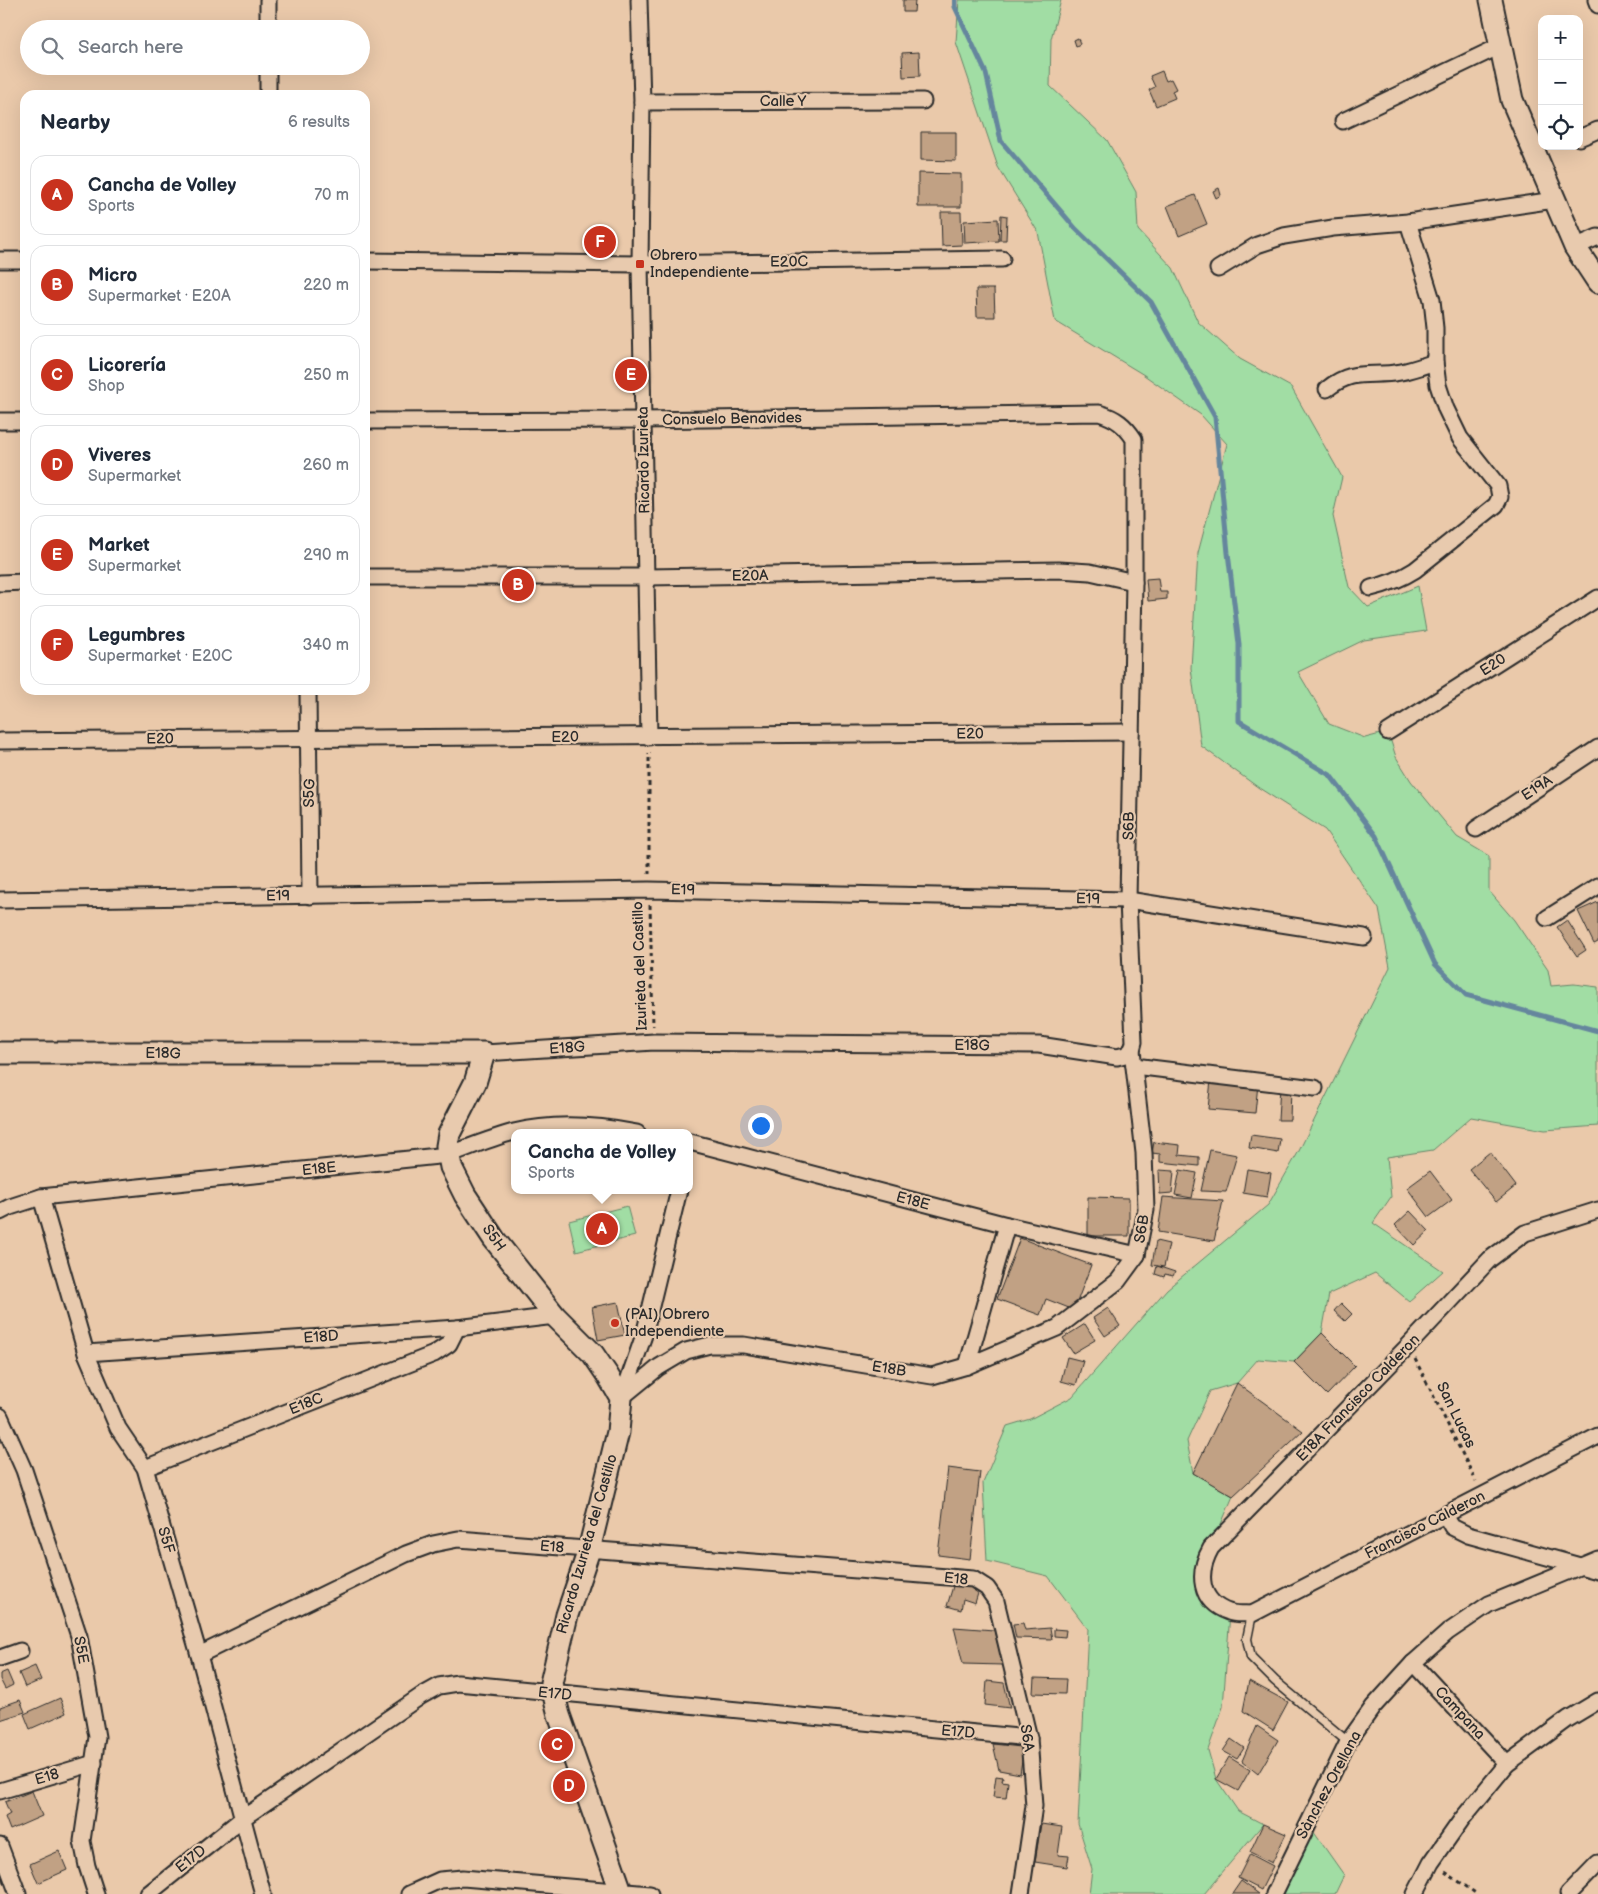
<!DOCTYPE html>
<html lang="en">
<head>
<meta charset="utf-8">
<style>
	:root { --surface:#fff; --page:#f6f6f7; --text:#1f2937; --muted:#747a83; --line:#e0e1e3; --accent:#c8321e }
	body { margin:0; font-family:"Balsamiq Sans",sans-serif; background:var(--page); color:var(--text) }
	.controls { position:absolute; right:15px; top:15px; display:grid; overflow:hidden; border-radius:10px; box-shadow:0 5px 20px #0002 }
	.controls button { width:45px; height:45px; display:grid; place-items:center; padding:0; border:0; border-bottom:1px solid var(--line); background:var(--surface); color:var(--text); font:25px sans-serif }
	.you { position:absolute; left:760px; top:1125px; width:18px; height:18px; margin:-12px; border:4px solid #fff; border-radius:50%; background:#1a73e8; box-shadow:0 0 0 8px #1a73e833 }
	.badge { display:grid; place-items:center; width:32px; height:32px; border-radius:50%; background:var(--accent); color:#fff; font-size:16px; font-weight:700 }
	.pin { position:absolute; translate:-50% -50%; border:2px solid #fff; box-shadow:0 1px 5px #0006 }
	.popup { position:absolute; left:511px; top:1129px; width:182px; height:65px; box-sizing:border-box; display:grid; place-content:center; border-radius:10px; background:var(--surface); filter:drop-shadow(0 1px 4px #0005); font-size:16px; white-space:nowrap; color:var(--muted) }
	.popup b { font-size:19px; color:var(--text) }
	.popup::after { content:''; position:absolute; left:50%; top:100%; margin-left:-10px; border:10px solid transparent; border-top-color:var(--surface) }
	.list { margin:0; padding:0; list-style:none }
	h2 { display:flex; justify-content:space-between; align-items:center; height:65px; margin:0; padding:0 20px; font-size:21px }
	h2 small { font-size:16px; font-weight:400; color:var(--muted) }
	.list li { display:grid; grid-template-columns:32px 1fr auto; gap:15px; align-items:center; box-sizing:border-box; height:80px; margin:0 10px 10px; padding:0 10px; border:1px solid var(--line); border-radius:15px }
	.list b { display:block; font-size:19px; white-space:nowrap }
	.list p { margin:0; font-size:16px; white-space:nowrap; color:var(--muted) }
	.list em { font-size:16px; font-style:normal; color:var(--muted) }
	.icon { flex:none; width:28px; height:28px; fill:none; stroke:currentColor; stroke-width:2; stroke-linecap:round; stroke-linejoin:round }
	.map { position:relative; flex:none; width:1598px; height:1894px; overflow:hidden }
	.search { position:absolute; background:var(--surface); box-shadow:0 5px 20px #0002; left:20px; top:20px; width:350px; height:55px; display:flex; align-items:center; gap:12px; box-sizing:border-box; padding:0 18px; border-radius:28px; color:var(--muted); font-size:19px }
	.panel { position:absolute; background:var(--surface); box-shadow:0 5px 20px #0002; left:20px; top:90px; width:350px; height:605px; border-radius:15px }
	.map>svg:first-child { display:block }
	.green { fill:#a1dda4; stroke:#668468 }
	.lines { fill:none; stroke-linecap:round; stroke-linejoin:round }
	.stream { stroke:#65869d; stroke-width:5 }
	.building { fill:#c1a184; stroke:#2b2b2b }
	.lane-casing { stroke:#2b2b2b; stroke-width:11 }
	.street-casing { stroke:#2b2b2b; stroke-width:19 }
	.secondary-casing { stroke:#2b2b2b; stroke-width:25 }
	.path { stroke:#2b2b2b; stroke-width:3; stroke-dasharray:4 4; stroke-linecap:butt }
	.lane { stroke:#e8caae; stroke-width:8 }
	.street { stroke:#e8caae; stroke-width:15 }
	.secondary { stroke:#e8caae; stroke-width:21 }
	.poi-dot { fill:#c8321e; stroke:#e8caae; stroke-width:2 }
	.labels { text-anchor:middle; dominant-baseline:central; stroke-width:4.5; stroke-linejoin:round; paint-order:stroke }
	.street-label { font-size:15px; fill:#2b2b2b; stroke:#e8caae }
	.poi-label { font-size:15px; fill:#2b2b2b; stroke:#e8caae; text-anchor:start }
</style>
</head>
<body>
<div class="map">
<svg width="1598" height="1894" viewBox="0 0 1598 1894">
	<rect width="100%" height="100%" fill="#eac9aa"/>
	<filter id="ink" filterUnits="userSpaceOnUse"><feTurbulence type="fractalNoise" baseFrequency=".02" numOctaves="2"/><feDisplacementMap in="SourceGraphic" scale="10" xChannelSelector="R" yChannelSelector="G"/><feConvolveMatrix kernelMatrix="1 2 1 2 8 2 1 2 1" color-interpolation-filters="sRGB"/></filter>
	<g filter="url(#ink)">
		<!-- green -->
		<g class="green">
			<polygon points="959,0 1061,0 1051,39 1050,86 1107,140 1136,192 1138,230 1173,268 1198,322 1240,359 1291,387 1342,477 1333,516 1349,587 1368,607 1418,586 1426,631 1364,640 1298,672 1329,724 1365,738 1388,732 1396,757 1411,781 1457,837 1489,856 1489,891 1514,920 1548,970 1551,986 1574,984 1598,987 1598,1126 1545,1130 1471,1117 1433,1150 1387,1157 1391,1197 1373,1223 1443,1271 1409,1301 1375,1273 1329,1294 1322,1333 1294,1362 1258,1359 1237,1383 1210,1391 1187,1441 1193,1473 1233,1496 1211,1548 1203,1589 1230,1613 1223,1707 1208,1750 1216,1779 1238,1811 1263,1824 1204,1894 1089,1894 1092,1869 1078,1824 1088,1629 1048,1576 987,1561 983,1483 1007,1426 1030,1419 1072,1397 1167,1289 1268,1205 1299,1151 1390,967 1379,909 1325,830 1259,788 1201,746 1191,668 1198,553 1227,444 1201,415 1144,375 1055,321 1038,232 998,167 956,42"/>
			<polygon points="627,1206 635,1236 576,1251 569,1221"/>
			<polygon points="1313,1831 1344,1875 1335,1894 1278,1894"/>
		</g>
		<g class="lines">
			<!-- stream -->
			<polyline class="stream" points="955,0 955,7 986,73 1001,141 1076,229 1151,302 1215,417 1228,553 1239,644 1239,721 1330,775 1376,836 1435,964 1466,995 1598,1031"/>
		</g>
		<!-- building -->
		<g class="building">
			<polygon points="903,0 915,0 914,12 903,12"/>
			<polygon points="1078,38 1080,44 1076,46 1074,40"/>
			<polygon points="919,52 920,76 903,77 902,53"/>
			<polygon points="1162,71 1166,81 1171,79 1176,89 1172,91 1175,98 1156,106 1149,90 1155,87 1150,76"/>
			<polygon points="921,132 956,132 956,161 921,160"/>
			<polygon points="918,173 961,174 961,207 918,207"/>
			<polygon points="1219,188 1221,195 1216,198 1213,191"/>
			<polygon points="1195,195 1207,224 1179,236 1167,206"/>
			<polygon points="941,212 961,212 962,245 942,246"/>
			<polygon points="1001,215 1007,216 1006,240 1000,240"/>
			<polygon points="998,219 999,241 965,243 964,221"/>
			<polygon points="976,289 994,289 995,317 977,317"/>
			<polygon points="1158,578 1160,592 1167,592 1167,599 1148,601 1146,579"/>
			<polygon points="1598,902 1598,942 1594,944 1578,911"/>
			<polygon points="1567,920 1586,950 1577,956 1557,927"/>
			<polygon points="1211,1080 1258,1084 1255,1113 1208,1109"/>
			<polygon points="1280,1086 1291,1086 1290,1120 1278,1120"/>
			<polygon points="1251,1135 1280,1139 1278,1153 1249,1148"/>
			<polygon points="1154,1142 1180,1145 1179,1155 1199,1157 1199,1166 1160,1162 1160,1154 1152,1153"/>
			<polygon points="1210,1150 1237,1155 1226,1192 1201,1191"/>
			<polygon points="1490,1152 1516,1186 1496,1202 1469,1169"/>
			<polygon points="1247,1169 1271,1173 1267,1197 1243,1193"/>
			<polygon points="1159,1170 1174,1171 1172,1193 1160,1194"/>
			<polygon points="1180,1170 1197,1173 1192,1198 1175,1195"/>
			<polygon points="1430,1171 1452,1200 1429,1217 1407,1188"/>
			<polygon points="1088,1197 1129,1198 1129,1236 1088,1236"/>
			<polygon points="1163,1197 1223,1201 1214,1241 1158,1232"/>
			<polygon points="1410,1211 1429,1231 1414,1245 1395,1225"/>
			<polygon points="1020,1238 1091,1265 1074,1310 1046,1299 1040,1315 997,1299"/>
			<polygon points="1156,1241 1169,1244 1164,1267 1152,1265"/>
			<polygon points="1157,1266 1175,1272 1173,1276 1165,1274 1164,1277 1155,1274"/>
			<polygon points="618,1302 625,1335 598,1340 592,1307"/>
			<polygon points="1341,1303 1352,1314 1345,1321 1334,1311"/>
			<polygon points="1108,1308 1120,1326 1105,1336 1093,1318"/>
			<polygon points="1085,1324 1095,1340 1073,1353 1063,1338"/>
			<polygon points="1322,1333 1355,1366 1327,1395 1294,1362"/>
			<polygon points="1067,1357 1083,1361 1076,1385 1061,1381"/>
			<polygon points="1237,1383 1303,1431 1233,1496 1193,1473"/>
			<polygon points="948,1468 980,1472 970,1559 938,1555"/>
			<polygon points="954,1583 979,1590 975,1603 963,1599 961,1610 947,1606"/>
			<polygon points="1023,1623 1025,1630 1050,1628 1052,1639 1016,1638 1013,1624"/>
			<polygon points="954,1627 994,1630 1003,1665 963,1664"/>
			<polygon points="1054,1629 1066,1630 1065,1637 1054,1636"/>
			<polygon points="35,1666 41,1680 25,1687 19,1673"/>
			<polygon points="7,1671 13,1685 5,1689 0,1679 0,1674"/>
			<polygon points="1034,1678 1066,1679 1065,1694 1033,1693"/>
			<polygon points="987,1681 1004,1683 1010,1708 985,1705"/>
			<polygon points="1249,1681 1288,1702 1273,1730 1243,1711"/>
			<polygon points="60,1698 66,1713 30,1729 24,1714"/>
			<polygon points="20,1700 25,1712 0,1720 0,1707"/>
			<polygon points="1257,1726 1278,1740 1258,1774 1242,1761"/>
			<polygon points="1231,1739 1244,1748 1237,1759 1223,1751"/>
			<polygon points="993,1744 1021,1747 1023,1753 1020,1774 999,1770"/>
			<polygon points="1229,1757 1250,1770 1238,1791 1216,1779"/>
			<polygon points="996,1776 1003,1777 1002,1781 1008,1782 1006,1798 993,1797"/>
			<polygon points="32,1791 42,1816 10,1830 5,1817 10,1814 5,1802"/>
			<polygon points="1041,1824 1062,1827 1058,1855 1069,1856 1067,1867 1035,1862"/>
			<polygon points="1263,1824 1286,1834 1272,1863 1250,1852"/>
			<polygon points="59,1851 67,1870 38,1883 30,1864"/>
			<polygon points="1250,1854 1273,1866 1261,1890 1238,1878"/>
			<polygon points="1241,1881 1259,1894 1232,1894"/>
		</g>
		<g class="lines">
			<defs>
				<polyline id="lane" points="1252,1614 1247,1639 1251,1657 1275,1681 1348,1742"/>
				<g id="street">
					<polyline points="639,0 642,102 640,264 649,737"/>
					<polyline points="1596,0 1598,5"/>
					<polyline points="268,29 268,0"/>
					<polyline points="268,95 268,66"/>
					<polyline points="642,102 923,101"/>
					<polyline points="1343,121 1500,46"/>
					<polyline points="1579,138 1598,130"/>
					<polyline points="1575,247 1598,237"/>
					<polyline points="0,260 25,260"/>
					<polyline points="365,261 640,264 1002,259"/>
					<polyline points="1218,269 1257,245 1284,236 1333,228 1408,222 1554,200"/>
					<path d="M1327 389C1354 367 1370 378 1401 372 1412 370 1423 366 1435 362"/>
					<polyline points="0,421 25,421"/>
					<path d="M365 421 643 420 1099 413C1116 418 1125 425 1134 439V582L1128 900 1134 1042 1132 1050 1144 1153 1146 1210 1137 1255 1118 1281 1057 1328 967 1366 932 1376 744 1345H710L686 1351 659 1367 621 1398"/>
					<polyline points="365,577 647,577 1059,570 1090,572 1134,582"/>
					<polyline points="0,583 25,582"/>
					<path d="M1371 588C1388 584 1401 579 1415 570L1496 505 1500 497 1498 486 1460 438 1446 409 1438 385 1435 362V328L1432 300 1408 222"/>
					<polyline points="308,690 310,896"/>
					<polyline points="1388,732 1598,598"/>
					<path d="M0 741C377 736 754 736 1131 732"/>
					<polyline points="1476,829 1598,748"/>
					<polyline points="0,900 649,890 1128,900 1364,937"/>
					<polyline points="1547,918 1598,886"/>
					<polyline points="484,1053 654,1042 1039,1045 1117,1057 1125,1055 1132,1050"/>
					<polyline points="1134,1066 1315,1088"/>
					<polyline points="690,1142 1007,1225 1137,1255"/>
					<polyline points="41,1197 86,1353 118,1428 145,1468 199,1655 263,1894"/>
					<path d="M1598 1210 1525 1233 1490 1259 1409 1345 1211 1548C1197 1573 1199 1602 1229 1612 1236 1615 1245 1613 1252 1614L1598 1436"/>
					<path d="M0 1212 10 1207 41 1197 448 1155C470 1147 491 1138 514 1132 554 1122 597 1125 637 1133"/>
					<polyline points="86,1353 457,1328 555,1316"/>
					<polyline points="967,1366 1007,1225"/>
					<polyline points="622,1398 644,1335 679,1190"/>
					<polyline points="0,1416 24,1470 79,1636 97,1737 82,1841 87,1866 96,1894"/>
					<polyline points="145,1468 434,1354 449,1344 457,1328"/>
					<polyline points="1445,1515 1452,1527 1468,1535 1598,1571"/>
					<polyline points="199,1655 406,1554 433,1544 458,1539 973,1579 987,1588 996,1601 1029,1738 1034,1806 1021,1894"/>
					<polyline points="0,1658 20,1651"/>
					<polyline points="1413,1663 1507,1764"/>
					<polyline points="0,1791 94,1763"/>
					<polyline points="0,1846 18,1894"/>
					<polyline points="148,1894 243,1818 421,1696 439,1686 458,1683 1029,1738"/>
					<polyline points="409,1894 440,1880 463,1878 650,1894"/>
					<polyline points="1274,1894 1348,1742 1373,1707 1413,1663 1448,1632 1489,1604 1598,1559"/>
					<polyline points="1415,1894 1431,1863 1462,1819 1507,1764 1568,1719 1598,1701"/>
					<polyline points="1568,1894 1598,1863"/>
				</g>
				<g id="secondary">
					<polyline points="1491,0 1512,100 1575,247 1598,282"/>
					<polyline points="0,1053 484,1053 475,1083 449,1134 447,1146 451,1167 465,1195 494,1239 555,1316 593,1354 608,1376 621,1398 618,1432 589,1550 567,1615 551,1683 559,1715 622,1894"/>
				</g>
			</defs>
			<!-- lane casing -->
			<use href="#lane" class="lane-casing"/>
			<!-- street casing -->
			<use href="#street" class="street-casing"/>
			<!-- secondary casing -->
			<use href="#secondary" class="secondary-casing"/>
			<!-- path -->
			<g class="path">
				<polyline points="649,874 649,753"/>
				<polyline points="650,905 653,1026"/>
				<polyline points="1415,1359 1476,1481"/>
				<polyline points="1445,1872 1477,1894"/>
			</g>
			<!-- lane -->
			<use href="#lane" class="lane"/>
			<!-- street -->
			<use href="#street" class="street"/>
			<!-- secondary -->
			<use href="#secondary" class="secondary"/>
		</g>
	</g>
	<!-- markers -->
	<g class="poi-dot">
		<rect x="635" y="259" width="10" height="10" rx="2.5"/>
		<circle cx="615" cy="1323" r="5"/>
	</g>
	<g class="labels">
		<!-- street labels -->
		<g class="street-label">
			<text x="783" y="101">Calle Y</text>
			<text transform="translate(789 262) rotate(-1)">E20C</text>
			<text transform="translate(732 419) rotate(-1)">Consuelo Benavides</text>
			<text transform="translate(644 460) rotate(-91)">Ricardo Izurieta</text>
			<text transform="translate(750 576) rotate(-1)">E20A</text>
			<text transform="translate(1493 665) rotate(-33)">E20</text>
			<text transform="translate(970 734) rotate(-1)">E20</text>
			<text x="565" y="737">E20</text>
			<text transform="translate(160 739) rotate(-1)">E20</text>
			<text transform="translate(1537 788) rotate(-33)">E19A</text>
			<text transform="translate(309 793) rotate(-90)">S5G</text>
			<text transform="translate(1129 826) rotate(-89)">S6B</text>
			<text transform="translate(683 890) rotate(1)">E19</text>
			<text transform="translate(278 896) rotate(-1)">E19</text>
			<text transform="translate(1088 899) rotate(1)">E19</text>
			<text transform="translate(640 966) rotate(-92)">Izurieta del Castillo</text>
			<text x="972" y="1045">E18G</text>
			<text transform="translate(567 1048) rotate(-4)">E18G</text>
			<text x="163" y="1053">E18G</text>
			<text transform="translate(319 1169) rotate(-6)">E18E</text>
			<text transform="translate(913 1201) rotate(15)">E18E</text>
			<text transform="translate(1142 1229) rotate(-80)">S6B</text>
			<text transform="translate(494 1238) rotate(55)">S5H</text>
			<text transform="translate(321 1337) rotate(-4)">E18D</text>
			<text transform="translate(889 1369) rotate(9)">E18B</text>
			<text transform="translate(1358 1398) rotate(-46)">E18A Francisco Calderon</text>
			<text transform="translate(306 1404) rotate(-22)">E18C</text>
			<text transform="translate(1456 1415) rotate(64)">San Lucas</text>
			<text transform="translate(1425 1525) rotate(-27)">Francisco Calderon</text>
			<text transform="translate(166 1540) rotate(74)">S5F</text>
			<text transform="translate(587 1544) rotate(-74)">Ricardo Izurieta del Castillo</text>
			<text transform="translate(552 1547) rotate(5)">E18</text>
			<text transform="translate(956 1579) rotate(6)">E18</text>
			<text transform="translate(81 1650) rotate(79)">S5E</text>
			<text transform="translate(555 1694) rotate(6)">E17D</text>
			<text transform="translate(1460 1713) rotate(47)">Campana</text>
			<text transform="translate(958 1732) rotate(5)">E17D</text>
			<text transform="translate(1027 1738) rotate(81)">S6A</text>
			<text transform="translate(47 1777) rotate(-16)">E18</text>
			<text transform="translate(1329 1785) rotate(-62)">Sànchez Orellana</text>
			<text transform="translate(191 1859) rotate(-39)">E17D</text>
		</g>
		<!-- poi labels -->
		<g class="poi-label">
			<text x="650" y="255">Obrero<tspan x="650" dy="17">Independiente</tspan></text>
			<text x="625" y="1314">(PAI) Obrero<tspan x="625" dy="17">Independiente</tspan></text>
		</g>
	</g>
</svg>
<div class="controls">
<button>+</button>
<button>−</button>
<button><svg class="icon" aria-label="locate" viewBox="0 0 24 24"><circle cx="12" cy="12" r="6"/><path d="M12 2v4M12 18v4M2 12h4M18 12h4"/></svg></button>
</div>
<div class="you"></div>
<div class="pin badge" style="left:602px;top:1229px">A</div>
<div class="popup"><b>Cancha de Volley</b>Sports</div>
<div class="pin badge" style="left:518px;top:585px">B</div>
<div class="pin badge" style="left:557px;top:1745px">C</div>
<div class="pin badge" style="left:569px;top:1786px">D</div>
<div class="pin badge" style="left:631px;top:375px">E</div>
<div class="pin badge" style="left:600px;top:242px">F</div>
<div class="search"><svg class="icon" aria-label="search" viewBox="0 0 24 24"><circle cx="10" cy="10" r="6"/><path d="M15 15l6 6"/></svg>Search here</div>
<section class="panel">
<h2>Nearby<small>6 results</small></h2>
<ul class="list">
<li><span class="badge">A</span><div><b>Cancha de Volley</b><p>Sports</p></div><em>70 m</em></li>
<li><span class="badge">B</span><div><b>Micro</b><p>Supermarket · E20A</p></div><em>220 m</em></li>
<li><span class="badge">C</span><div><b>Licorería</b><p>Shop</p></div><em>250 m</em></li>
<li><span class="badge">D</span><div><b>Viveres</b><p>Supermarket</p></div><em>260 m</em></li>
<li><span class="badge">E</span><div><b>Market</b><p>Supermarket</p></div><em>290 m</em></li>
<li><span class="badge">F</span><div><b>Legumbres</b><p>Supermarket · E20C</p></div><em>340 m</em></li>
</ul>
</section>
</div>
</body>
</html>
